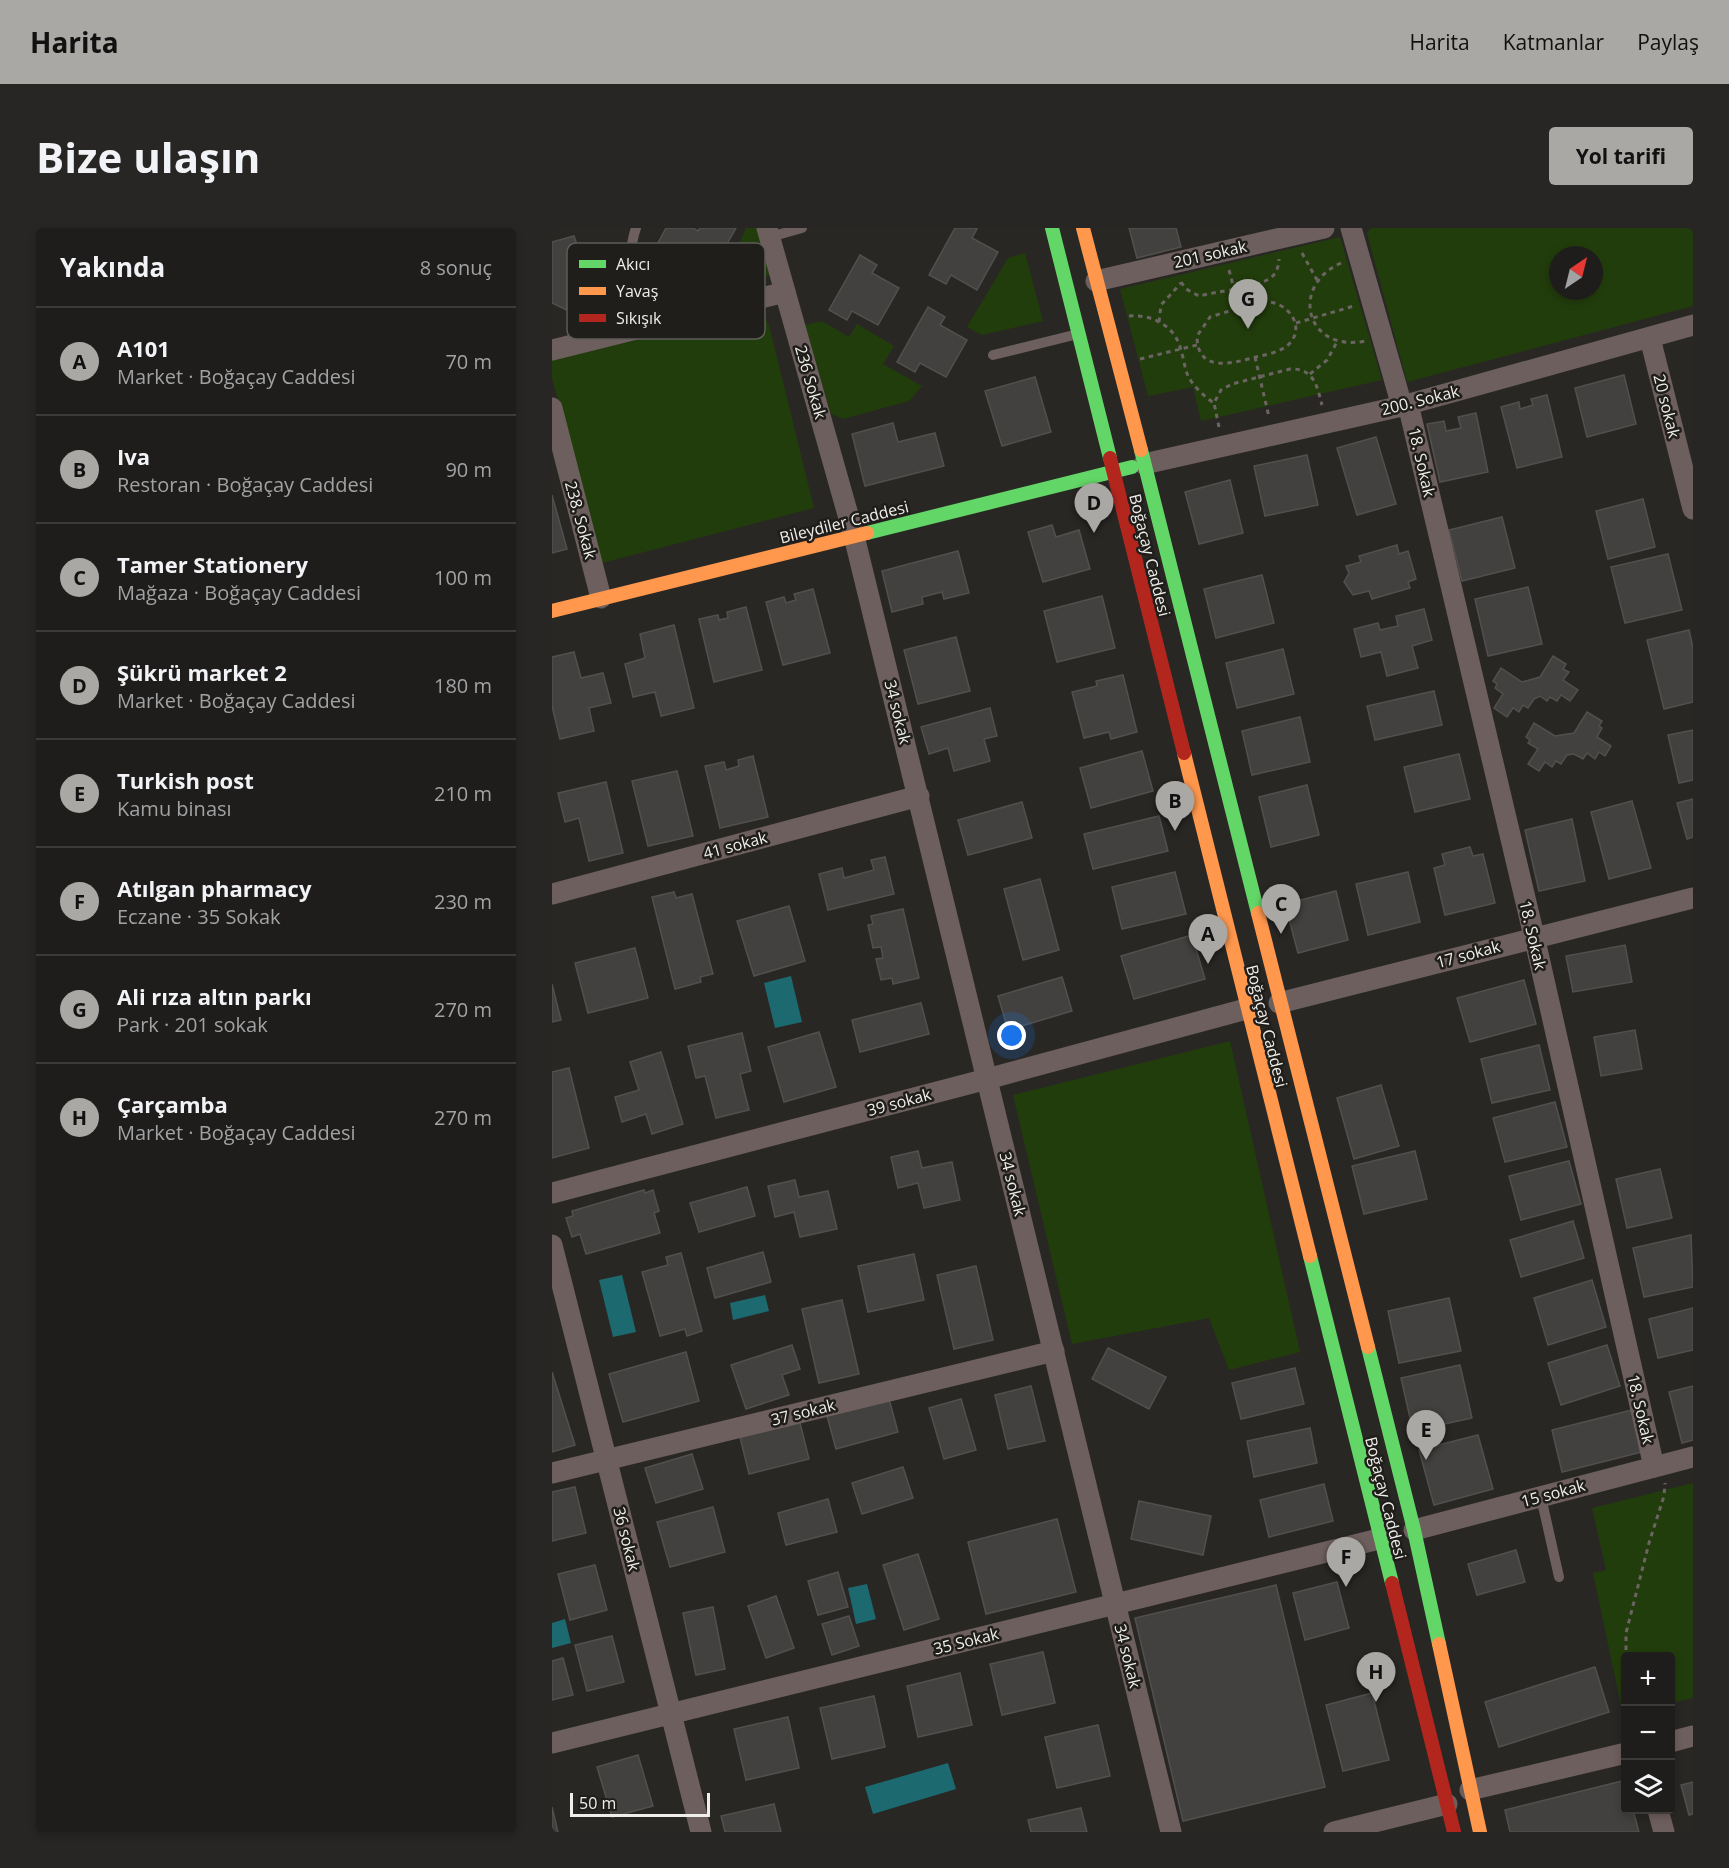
<!DOCTYPE html>
<html lang="tr">
<head>
<meta charset="utf-8">
<style>
	:root { --surface:#1f1d1b; --page:#272624; --text:#f1f3f6; --muted:#a1a2a3; --line:#3c3b3a; --accent:#aaa8a5 }
	body { margin:0; font-family:"Open Sans",sans-serif; background:var(--page); color:var(--text) }
	.controls { position:absolute; right:18px; bottom:18px; display:grid; overflow:hidden; border-radius:6px; box-shadow:0 3px 9px #0003 }
	.controls button { width:54px; height:54px; display:grid; place-items:center; padding:0; border:0; border-bottom:2px solid var(--line); background:var(--surface); color:var(--text); font:30px sans-serif }
	.compass { position:absolute; left:997px; top:18px; width:54px; height:54px; border-radius:50%; background:var(--surface); box-shadow:0 3px 9px #0003; rotate:35deg }
	.scale { position:absolute; left:18px; bottom:15px; width:140px; box-sizing:border-box; padding-left:6px; border:3px solid #efeeeb; border-top:0; font-size:16px; line-height:21px; white-space:nowrap; color:#efeeeb; -webkit-text-stroke:4px #201e1a; paint-order:stroke }
	.you { position:absolute; left:460px; top:808px; width:21px; height:21px; margin:-15px; border:4px solid #fff; border-radius:50%; background:#1a73e8; box-shadow:0 0 0 9px #1a73e833 }
	.badge { display:grid; place-items:center; width:39px; height:39px; border-radius:50%; background:var(--accent); color:#111; font-size:20px; font-weight:700 }
	.pin { position:absolute; translate:-50% -50px; filter:drop-shadow(0 2px 3px #0008) }
	.pin::after { content:''; position:absolute; top:32px; width:21px; height:18px; background:inherit; clip-path:polygon(0 0,100% 0,50% 100%) }
	.list { margin:0; padding:0; list-style:none }
	h2 { display:flex; justify-content:space-between; align-items:center; height:78px; margin:0; padding:0 24px; font-size:26px }
	h2 small { font-size:20px; font-weight:400; color:var(--muted) }
	.list li { display:grid; grid-template-columns:39px 1fr auto; gap:18px; align-items:center; box-sizing:border-box; height:108px; padding:0 24px; border-top:2px solid var(--line) }
	.list b { display:block; font-size:22px; white-space:nowrap }
	.list p { margin:0; font-size:20px; white-space:nowrap; color:var(--muted) }
	.list em { font-size:20px; font-style:normal; color:var(--muted) }
	.icon { flex:none; width:33px; height:33px; fill:none; stroke:currentColor; stroke-width:2; stroke-linecap:round; stroke-linejoin:round }
	.map { position:relative; flex:none; width:1141px; height:1604px; overflow:hidden; border-radius:6px }
	header { display:flex; align-items:center; gap:36px; box-sizing:border-box; height:84px; padding:0 30px; background:var(--accent); color:#111 }
	header strong { font-size:28px }
	nav { display:flex; gap:33px; margin-inline-start:auto; font-size:21px }
	.intro { display:flex; align-items:center; justify-content:space-between; box-sizing:border-box; height:144px; padding:0 36px }
	h1 { margin:0; font-size:42px }
	.button { padding:15px 27px; border-radius:6px; background:var(--accent); color:#111; font-size:21px; font-weight:700 }
	main { display:flex; gap:36px; padding:0 36px }
	aside { flex:1; background:var(--surface); border-radius:6px; box-shadow:0 3px 9px #0003 }
	.map>svg:first-child { display:block }
	.green { fill:#223d0c; fill-rule:evenodd }
	.water { fill:#1c6a70 }
	.building { fill:#42413f; stroke:#52504e; stroke-width:1.5 }
	.lines { fill:none; stroke-linecap:round; stroke-linejoin:round }
	.path { stroke:#6c6463; stroke-width:3; stroke-dasharray:4.5 4.5; stroke-linecap:butt }
	.lane { stroke:#6d5f5e; stroke-width:10 }
	.street { stroke:#6d5f5e; stroke-width:21 }
	.fast { stroke:#63d668; stroke-width:14 }
	.slow { stroke:#ff974d; stroke-width:14 }
	.jam { stroke:#b3261e; stroke-width:14 }
	.labels { text-anchor:middle; dominant-baseline:central; stroke-width:5; stroke-linejoin:round; paint-order:stroke }
	.street-label { font-size:16px; fill:#efeeeb; stroke:#201e1a }
	.key { fill:#201e1a; stroke:#5e5c59; stroke-width:1.5 }
	.key-label { font-size:16px; fill:#efeeeb }
</style>
</head>
<body>
<header>
<strong>Harita</strong>
<nav><a>Harita</a><a>Katmanlar</a><a>Paylaş</a></nav>
</header>
<div class="intro"><h1>Bize ulaşın</h1><a class="button">Yol tarifi</a></div>
<main>
<aside>
<h2>Yakında<small>8 sonuç</small></h2>
<ul class="list">
<li><span class="badge">A</span><div><b>A101</b><p>Market · Boğaçay Caddesi</p></div><em>70 m</em></li>
<li><span class="badge">B</span><div><b>Iva</b><p>Restoran · Boğaçay Caddesi</p></div><em>90 m</em></li>
<li><span class="badge">C</span><div><b>Tamer Stationery</b><p>Mağaza · Boğaçay Caddesi</p></div><em>100 m</em></li>
<li><span class="badge">D</span><div><b>Şükrü market 2</b><p>Market · Boğaçay Caddesi</p></div><em>180 m</em></li>
<li><span class="badge">E</span><div><b>Turkish post</b><p>Kamu binası</p></div><em>210 m</em></li>
<li><span class="badge">F</span><div><b>Atılgan pharmacy</b><p>Eczane · 35 Sokak</p></div><em>230 m</em></li>
<li><span class="badge">G</span><div><b>Ali rıza altın parkı</b><p>Park · 201 sokak</p></div><em>270 m</em></li>
<li><span class="badge">H</span><div><b>Çarçamba</b><p>Market · Boğaçay Caddesi</p></div><em>270 m</em></li>
</ul>
</aside>
<div class="map">
<svg width="1141" height="1604" viewBox="0 0 1141 1604">
	<rect width="100%" height="100%" fill="#292724"/>
	<!-- green -->
	<g class="green">
		<polygon points="194,0 210,0 223,46 193,53 183,25"/>
		<path d="M819 0H1141V78L855 154 815 5ZM1006 27H1042V63H1006Z"/>
		<polygon points="788,9 830,152 649,193 641,159 596,168 568,61"/>
		<polygon points="473,25 491,93 430,107 415,99 456,30"/>
		<polygon points="202,84 212,89 217,97 262,280 50,335 0,150 0,132"/>
		<polygon points="270,93 297,109 305,96 342,118 331,136 370,158 357,173 291,191 279,186 253,97"/>
		<polygon points="678,813 748,1124 677,1142 657,1090 520,1116 461,867"/>
		<polygon points="1141,1255 1141,1470 1119,1475 1118,1428 1074,1428 1074,1486 1071,1487 1041,1345 1054,1342 1040,1280"/>
	</g>
	<!-- water -->
	<g class="water">
		<polygon points="239,748 250,794 223,800 212,755"/>
		<polygon points="70,1047 84,1104 61,1109 47,1052"/>
		<polygon points="213,1067 217,1083 181,1092 178,1075"/>
		<polygon points="315,1356 324,1391 304,1396 296,1360"/>
		<polygon points="13,1391 19,1415 0,1420 0,1395"/>
		<polygon points="396,1535 404,1561 321,1586 313,1559"/>
	</g>
	<!-- building -->
	<g class="building">
		<polygon points="114,0 141,0 146,3 148,0 184,0 171,23 178,45 141,56 134,34 105,17"/>
		<polygon points="403,0 423,0 425,1 420,10 446,24 425,62 399,47 394,56 377,47"/>
		<polygon points="577,0 624,0 629,19 585,30"/>
		<polygon points="22,8 31,35 57,27 67,56 35,66 25,87 0,75 0,14"/>
		<polygon points="308,27 325,37 320,45 347,60 326,97 300,83 295,92 277,82"/>
		<polygon points="376,79 393,89 388,97 415,112 394,149 368,135 363,144 345,134"/>
		<polygon points="1072,147 1084,196 1035,209 1023,160"/>
		<polygon points="483,149 499,204 450,218 433,163"/>
		<polygon points="995,167 1010,229 965,240 949,179 967,174 968,181 981,177 979,171"/>
		<polygon points="924,185 936,244 888,254 875,196 892,193 894,203 909,200 906,189"/>
		<polygon points="341,195 346,214 383,205 392,238 313,258 300,206"/>
		<polygon points="824,209 844,276 805,287 785,220"/>
		<polygon points="755,227 766,277 713,288 702,238"/>
		<polygon points="678,252 691,305 647,316 633,264"/>
		<polygon points="0,267 15,321 0,325"/>
		<polygon points="1091,271 1103,319 1056,331 1044,283"/>
		<polygon points="950,289 963,340 910,353 897,302"/>
		<polygon points="500,297 504,309 527,302 538,341 491,354 476,304"/>
		<polygon points="845,317 847,326 856,323 864,351 856,354 858,360 820,371 817,363 801,367 792,354 797,345 794,338 809,334 807,328"/>
		<polygon points="406,323 417,365 392,371 390,364 370,369 371,376 340,384 330,343"/>
		<polygon points="1116,326 1130,382 1073,395 1059,339"/>
		<polygon points="710,347 722,395 664,410 652,361"/>
		<polygon points="976,359 990,416 936,428 923,371"/>
		<polygon points="261,361 278,425 231,437 214,374 232,369 234,375 244,372 242,366"/>
		<polygon points="550,368 563,420 505,434 492,383"/>
		<polygon points="194,379 210,442 162,454 147,391 166,387 167,392 176,390 175,384"/>
		<polygon points="872,381 880,412 860,418 866,440 835,448 829,424 809,429 802,401 826,395 828,402 846,398 844,388"/>
		<polygon points="122,397 142,480 109,488 103,464 81,469 73,436 93,430 88,406"/>
		<polygon points="1137,402 1141,420 1141,474 1112,481 1095,412"/>
		<polygon points="404,409 418,463 366,476 352,422"/>
		<polygon points="731,421 742,466 685,480 674,435"/>
		<polygon points="22,424 29,450 51,445 59,475 37,480 42,503 8,511 0,478 0,429"/>
		<polygon points="1001,428 1014,436 1011,441 1017,444 1011,452 1026,462 1018,473 1009,467 1005,473 998,469 995,473 988,468 982,471 976,480 971,477 967,484 961,480 955,489 942,480 951,466 943,460 945,456 941,453 949,440 970,454 988,449"/>
		<polygon points="571,447 585,504 559,511 557,504 532,510 520,464 545,458 544,453"/>
		<polygon points="882,463 890,497 823,512 815,478"/>
		<polygon points="438,480 445,508 432,511 438,533 402,543 396,520 377,526 369,499"/>
		<polygon points="1035,484 1050,493 1047,498 1050,500 1045,509 1059,518 1053,528 1047,524 1043,531 1035,525 1031,531 1022,526 1015,527 1009,536 1004,533 1000,539 993,534 987,543 976,536 986,521 976,515 978,512 974,509 982,495 1003,508 1022,505"/>
		<polygon points="748,489 758,534 700,547 690,503"/>
		<polygon points="1141,502 1141,552 1127,555 1116,507"/>
		<polygon points="590,523 601,563 539,580 528,540"/>
		<polygon points="907,526 918,571 863,584 852,539"/>
		<polygon points="201,528 216,589 168,600 153,538 172,534 174,542 187,538 186,532"/>
		<polygon points="125,543 141,608 96,618 80,553"/>
		<polygon points="54,554 71,625 37,633 27,590 13,594 6,565"/>
		<polygon points="755,557 767,607 719,619 707,569"/>
		<polygon points="1141,571 1141,609 1135,611 1125,575"/>
		<polygon points="1080,573 1099,640 1057,651 1039,584"/>
		<polygon points="470,574 480,610 416,627 406,592"/>
		<polygon points="607,588 616,623 541,641 532,606"/>
		<polygon points="1020,591 1033,653 987,663 973,602"/>
		<polygon points="918,619 921,628 931,626 943,675 893,687 882,640 893,637 890,626"/>
		<polygon points="333,629 342,666 276,682 267,646 290,640 292,650 322,642 319,632"/>
		<polygon points="623,644 634,686 570,701 560,659"/>
		<polygon points="856,644 868,694 816,707 804,656"/>
		<polygon points="488,651 507,722 471,732 452,661"/>
		<polygon points="784,663 796,712 746,725 733,676"/>
		<polygon points="122,664 124,670 140,666 161,746 148,749 149,754 123,761 100,669"/>
		<polygon points="237,678 253,733 202,748 185,693"/>
		<polygon points="351,681 367,750 341,756 340,750 329,752 324,731 331,730 329,719 321,720 316,697 321,696 319,688"/>
		<polygon points="640,707 653,751 582,771 569,728"/>
		<polygon points="1073,717 1080,754 1021,764 1014,728"/>
		<polygon points="83,720 96,770 36,785 23,735"/>
		<polygon points="510,749 520,783 456,802 446,768"/>
		<polygon points="972,752 984,796 918,814 905,770"/>
		<polygon points="0,756 9,792 0,794"/>
		<polygon points="369,775 377,806 308,824 300,792"/>
		<polygon points="1083,802 1090,841 1049,848 1042,809"/>
		<polygon points="267,804 284,859 232,874 216,819"/>
		<polygon points="190,805 199,843 188,846 197,882 164,890 153,848 144,850 136,818"/>
		<polygon points="987,817 998,862 940,875 929,831"/>
		<polygon points="109,824 131,896 100,906 94,886 70,894 63,869 87,862 78,834"/>
		<polygon points="17,840 37,920 0,930 0,844"/>
		<polygon points="829,857 847,918 802,931 785,870"/>
		<polygon points="1003,874 1015,919 953,934 941,890"/>
		<polygon points="366,923 370,940 400,934 408,972 372,980 366,955 346,960 339,929"/>
		<polygon points="863,923 875,971 812,986 800,938"/>
		<polygon points="1017,933 1029,976 969,992 957,948"/>
		<polygon points="1108,941 1120,990 1075,1000 1064,951"/>
		<polygon points="243,952 247,969 276,963 285,1001 248,1009 242,984 223,989 216,958"/>
		<polygon points="195,959 203,988 147,1004 138,975"/>
		<polygon points="92,962 93,965 101,962 107,983 102,985 108,1005 34,1026 28,1006 20,1009 14,990 21,988 20,983"/>
		<polygon points="1021,993 1032,1030 969,1049 958,1012"/>
		<polygon points="1139,1007 1141,1059 1092,1069 1081,1020"/>
		<polygon points="211,1024 219,1054 163,1070 155,1040"/>
		<polygon points="129,1025 150,1103 135,1108 133,1101 108,1108 90,1044 116,1037 114,1029"/>
		<polygon points="362,1026 372,1072 316,1084 306,1038"/>
		<polygon points="424,1038 441,1112 402,1121 385,1047"/>
		<polygon points="1040,1052 1054,1099 996,1117 982,1070"/>
		<polygon points="897,1070 909,1123 847,1135 836,1083"/>
		<polygon points="290,1072 307,1146 267,1155 250,1081"/>
		<polygon points="1141,1080 1141,1122 1106,1130 1097,1091"/>
		<polygon points="240,1117 248,1141 230,1147 237,1167 194,1181 179,1137"/>
		<polygon points="1055,1117 1068,1158 1009,1177 996,1135"/>
		<polygon points="556,1120 614,1149 597,1181 540,1151"/>
		<polygon points="134,1124 147,1173 71,1194 57,1146"/>
		<polygon points="908,1137 920,1190 861,1203 849,1150"/>
		<polygon points="743,1140 752,1176 689,1191 680,1155"/>
		<polygon points="0,1144 23,1217 0,1224"/>
		<polygon points="479,1158 493,1213 456,1221 443,1167"/>
		<polygon points="1141,1158 1141,1212 1130,1215 1117,1164"/>
		<polygon points="337,1171 346,1204 284,1221 275,1188"/>
		<polygon points="409,1171 424,1222 392,1231 377,1180"/>
		<polygon points="1080,1182 1090,1224 1010,1244 1000,1202"/>
		<polygon points="248,1195 257,1231 197,1246 188,1209"/>
		<polygon points="758,1200 765,1235 702,1249 695,1213"/>
		<polygon points="926,1207 941,1261 882,1277 867,1222"/>
		<polygon points="140,1226 151,1261 104,1275 93,1240"/>
		<polygon points="351,1239 361,1270 310,1286 300,1255"/>
		<polygon points="772,1256 781,1293 717,1309 708,1272"/>
		<polygon points="23,1259 34,1305 0,1313 0,1264"/>
		<polygon points="276,1271 285,1304 234,1317 226,1285"/>
		<polygon points="587,1273 659,1288 651,1327 579,1311"/>
		<polygon points="161,1279 173,1324 118,1339 105,1294"/>
		<polygon points="505,1291 524,1364 434,1386 416,1314"/>
		<polygon points="964,1322 973,1354 925,1367 916,1336"/>
		<polygon points="366,1326 387,1391 352,1402 331,1337"/>
		<polygon points="43,1337 55,1382 18,1392 6,1346"/>
		<polygon points="286,1344 296,1379 266,1387 256,1353"/>
		<polygon points="785,1354 797,1400 753,1412 741,1365"/>
		<polygon points="724,1357 773,1559 631,1593 583,1390"/>
		<polygon points="224,1368 242,1420 214,1430 196,1378"/>
		<polygon points="161,1379 173,1441 144,1447 131,1385"/>
		<polygon points="297,1388 307,1418 280,1427 270,1396"/>
		<polygon points="60,1408 72,1454 35,1463 23,1417"/>
		<polygon points="491,1424 503,1475 450,1487 438,1436"/>
		<polygon points="11,1430 21,1467 0,1472 0,1433"/>
		<polygon points="1043,1439 1057,1484 947,1519 933,1474"/>
		<polygon points="408,1445 420,1497 366,1509 355,1458"/>
		<polygon points="820,1465 837,1532 791,1543 774,1477"/>
		<polygon points="322,1468 333,1519 280,1531 268,1480"/>
		<polygon points="236,1489 247,1540 194,1552 182,1501"/>
		<polygon points="546,1497 558,1548 505,1560 493,1509"/>
		<polygon points="86,1527 101,1578 60,1589 45,1539"/>
		<polygon points="1074,1552 1074,1582 1081,1582 1087,1604 958,1604 953,1582"/>
		<polygon points="1141,1554 1141,1586 1137,1587 1129,1557"/>
		<polygon points="222,1576 229,1604 173,1604 169,1588"/>
		<polygon points="0,1579 6,1604 0,1604"/>
		<polygon points="529,1580 535,1604 479,1604 476,1592"/>
	</g>
	<g class="lines">
		<!-- path -->
		<g class="path">
			<polyline points="750,25 765,52"/>
			<path d="M789 35C737 58 754 125 813 113"/>
			<path d="M677 42 687 80C695 78 705 74 714 74 734 73 754 97 738 115 730 124 716 126 704 129 681 135 645 146 645 108L658 89 687 80"/>
			<path d="M629 54 634 61 647 68C667 63 700 60 717 51 724 47 727 38 727 31"/>
			<path d="M577 88C597 86 620 96 627 116 631 126 632 138 636 148 641 158 653 169 662 175"/>
			<polyline points="607,94 609,77 629,55"/>
			<polyline points="744,95 802,78"/>
			<polyline points="703,129 717,189"/>
			<polyline points="588,131 645,117"/>
			<polyline points="758,146 775,132 785,114"/>
			<path d="M667 199 662 175 669 162 680 156 738 141C762 140 765 158 770 177"/>
			<polyline points="1074,1476 1074,1405 1097,1315 1112,1268 1113,1255"/>
		</g>
		<!-- lane -->
		<g class="lane">
			<path d="M84 0C72 33 87 66 95 98"/>
			<polyline points="218,9 250,0"/>
			<polyline points="441,127 526,106"/>
			<polyline points="989,1269 1007,1349"/>
		</g>
		<!-- street -->
		<g class="street">
			<polyline points="215,0 302,308 619,1604"/>
			<polyline points="799,0 850,178"/>
			<polyline points="544,53 772,0"/>
			<polyline points="1098,110 1141,281"/>
			<polyline points="0,122 233,64"/>
			<polyline points="856,176 982,708 1102,1239"/>
			<polyline points="0,180 49,370"/>
			<polyline points="592,236 850,178 1141,97"/>
			<polyline points="0,666 367,568"/>
			<polyline points="727,775 1141,670"/>
			<polyline points="0,965 435,851 694,781"/>
			<polyline points="0,1017 149,1604"/>
			<polyline points="0,1245 502,1123"/>
			<polyline points="862,1302 1141,1229"/>
			<polyline points="1118,1514 1141,1508"/>
			<polyline points="0,1515 827,1311"/>
			<polyline points="918,1562 1074,1525"/>
			<polyline points="1106,1582 1112,1604"/>
			<polyline points="782,1604 895,1576"/>
		</g>
		<!-- fast -->
		<g class="fast">
			<polyline points="500,0 558,230"/>
			<polyline points="589,222 706,685"/>
			<polyline points="315,305 580,239"/>
			<polyline points="758,1028 840,1355"/>
			<polyline points="816,1119 862,1302 887,1416"/>
		</g>
		<!-- slow -->
		<g class="slow">
			<polyline points="531,0 589,222"/>
			<polyline points="0,383 315,305"/>
			<polyline points="632,525 758,1028"/>
			<polyline points="706,685 816,1119"/>
			<polyline points="887,1416 928,1604"/>
		</g>
		<!-- jam -->
		<g class="jam">
			<polyline points="558,230 632,525"/>
			<polyline points="840,1355 902,1604"/>
		</g>
	</g>
	<g class="labels">
		<!-- street labels -->
		<g class="street-label">
			<text transform="translate(658 26) rotate(-13)">201 sokak</text>
			<text transform="translate(259 154) rotate(74)">236 Sokak</text>
			<text transform="translate(868 172) rotate(-14)">200. Sokak</text>
			<text transform="translate(1115 178) rotate(76)">20 sokak</text>
			<text transform="translate(870 234) rotate(77)">18. Sokak</text>
			<text transform="translate(29 292) rotate(75)">238. Sokak</text>
			<text transform="translate(292 294) rotate(-14)">Bileydiler Caddesi</text>
			<text transform="translate(598 327) rotate(76)">Boğaçay Caddesi</text>
			<text transform="translate(346 484) rotate(76)">34 sokak</text>
			<text transform="translate(183 617) rotate(-15)">41 sokak</text>
			<text transform="translate(981 707) rotate(77)">18. Sokak</text>
			<text transform="translate(916 726) rotate(-15)">17 sokak</text>
			<text transform="translate(715 798) rotate(76)">Boğaçay Caddesi</text>
			<text transform="translate(347 874) rotate(-15)">39 sokak</text>
			<text transform="translate(461 956) rotate(76)">34 sokak</text>
			<text transform="translate(1089 1181) rotate(77)">18. Sokak</text>
			<text transform="translate(251 1184) rotate(-14)">37 sokak</text>
			<text transform="translate(1001 1265) rotate(-15)">15 sokak</text>
			<text transform="translate(834 1270) rotate(76)">Boğaçay Caddesi</text>
			<text transform="translate(75 1311) rotate(76)">36 sokak</text>
			<text transform="translate(414 1413) rotate(-14)">35 Sokak</text>
			<text transform="translate(576 1428) rotate(76)">34 sokak</text>
		</g>
	</g>
	<!-- legend -->
	<rect x="15" y="15" width="198" height="96" rx="9" class="key"/>
	<rect x="27" y="32" width="27" height="8" fill="#63d668"/>
	<rect x="27" y="59" width="27" height="8" fill="#ff974d"/>
	<rect x="27" y="86" width="27" height="8" fill="#b3261e"/>
	<g class="key-label">
		<text x="64" y="42">Akıcı</text>
		<text x="64" y="69">Yavaş</text>
		<text x="64" y="96">Sıkışık</text>
	</g>
</svg>
<div class="controls">
<button>+</button>
<button>−</button>
<button><svg class="icon" aria-label="layers" viewBox="0 0 24 24"><path d="M12 4l9 5-9 5-9-5zM3 14l9 5 9-5"/></svg></button>
</div>
<svg class="compass" viewBox="-18 -18 36 36"><path d="M0-13l5 13h-10z" fill="#e53935"/><path d="M0 13l5-13h-10z" fill="#a1a2a3"/></svg>
<div class="scale">50 m</div>
<div class="you"></div>
<div class="pin badge" style="left:656px;top:736px">A</div>
<div class="pin badge" style="left:623px;top:603px">B</div>
<div class="pin badge" style="left:729px;top:706px">C</div>
<div class="pin badge" style="left:542px;top:305px">D</div>
<div class="pin badge" style="left:874px;top:1232px">E</div>
<div class="pin badge" style="left:794px;top:1359px">F</div>
<div class="pin badge" style="left:696px;top:101px">G</div>
<div class="pin badge" style="left:824px;top:1474px">H</div>
</div>
</main>
</body>
</html>
